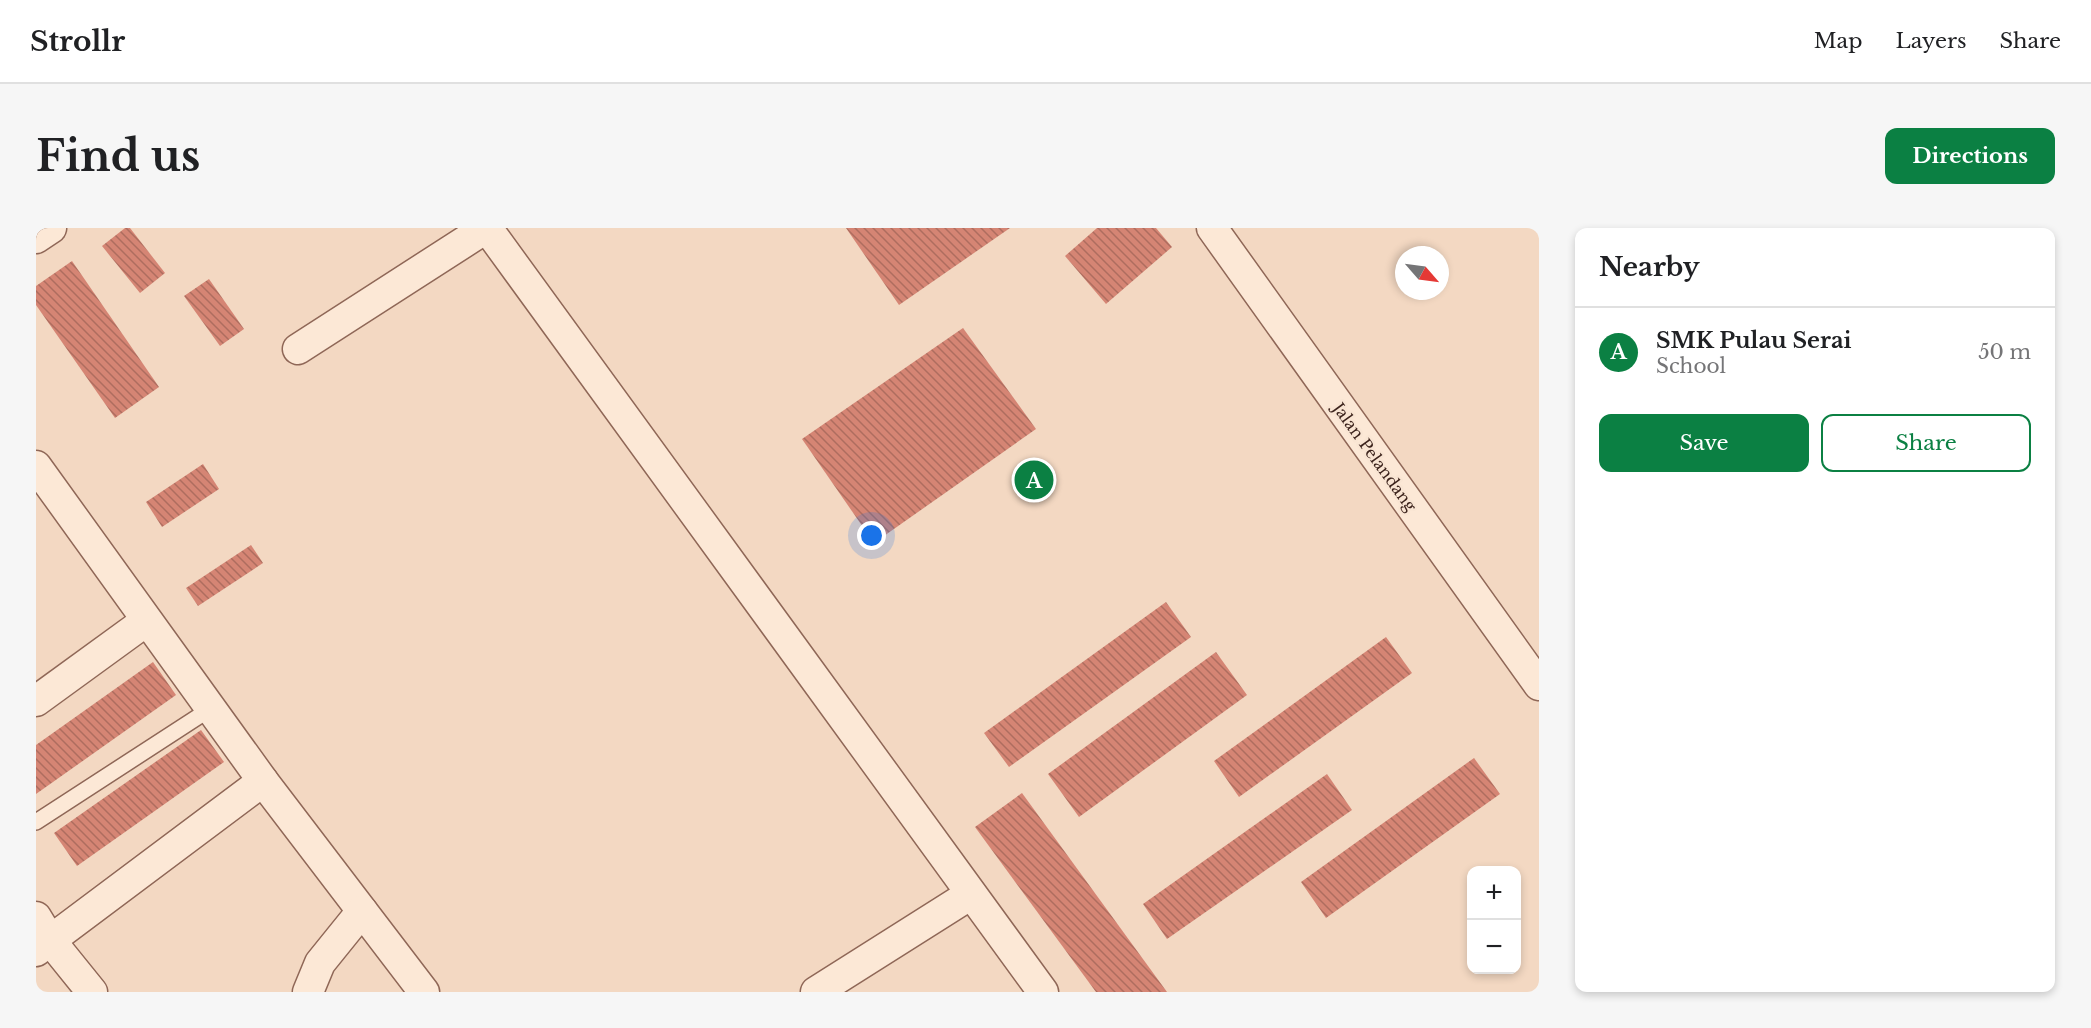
<!DOCTYPE html>
<html lang="en">
<head>
<meta charset="utf-8">
<style>
	:root { --surface:#fff; --page:#f6f6f6; --text:#202124; --muted:#757577; --line:#e0e0e0; --accent:#0b8043 }
	body { margin:0; font-family:"Libre Baskerville",serif; background:var(--page); color:var(--text) }
	.controls { position:absolute; right:18px; bottom:18px; display:grid; overflow:hidden; border-radius:12px; box-shadow:0 3px 9px #0003 }
	.controls button { width:54px; height:54px; display:grid; place-items:center; padding:0; border:0; border-bottom:2px solid var(--line); background:var(--surface); color:var(--text); font:30px sans-serif }
	.compass { position:absolute; left:1359px; top:18px; width:54px; height:54px; border-radius:50%; background:var(--surface); box-shadow:0 3px 9px #0003; rotate:118deg }
	.you { position:absolute; left:836px; top:308px; width:21px; height:21px; margin:-15px; border:4px solid #fff; border-radius:50%; background:#1a73e8; box-shadow:0 0 0 9px #1a73e833 }
	.badge { display:grid; place-items:center; width:39px; height:39px; border-radius:50%; background:var(--accent); color:#fff; font-size:20px; font-weight:700 }
	.pin { position:absolute; translate:-50% -50%; border:3px solid #fff; box-shadow:0 2px 6px #0006 }
	.list { margin:0; padding:0; list-style:none }
	h2 { display:flex; justify-content:space-between; align-items:center; height:78px; margin:0; padding:0 24px; font-size:26px }
	h2 small { font-size:20px; font-weight:400; color:var(--muted) }
	.list li { display:grid; grid-template-columns:39px 1fr auto; gap:18px; align-items:center; box-sizing:border-box; height:90px; padding:0 24px; border-top:2px solid var(--line) }
	.list b { display:block; font-size:22px; white-space:nowrap }
	.list p { margin:0; font-size:20px; white-space:nowrap; color:var(--muted) }
	.list em { font-size:20px; font-style:normal; color:var(--muted) }
	.actions { display:flex; gap:12px; padding:18px 24px }
	.actions a { flex:1; padding:14px 0; border:2px solid var(--accent); border-radius:12px; text-align:center; font-size:21px; color:var(--accent) }
	.actions .main { background:var(--accent); color:#fff }
	.map { position:relative; flex:none; width:1503px; height:764px; overflow:hidden; border-radius:12px }
	header { display:flex; align-items:center; gap:36px; box-sizing:border-box; height:84px; padding:0 30px; background:var(--surface); border-bottom:2px solid var(--line) }
	header strong { font-size:28px }
	nav { display:flex; gap:33px; margin-inline-start:auto; font-size:21px }
	.intro { display:flex; align-items:center; justify-content:space-between; box-sizing:border-box; height:144px; padding:0 36px }
	h1 { margin:0; font-size:42px }
	.button { padding:15px 27px; border-radius:12px; background:var(--accent); color:#fff; font-size:21px; font-weight:700 }
	main { display:flex; gap:36px; padding:0 36px }
	aside { flex:1; background:var(--surface); border-radius:12px; box-shadow:0 3px 9px #0003 }
	.map>svg:first-child { display:block }
	.building { fill:url(#building-back-hatch) }
	.lines { fill:none; stroke-linecap:round; stroke-linejoin:round }
	.service-casing { stroke:#8f6757; stroke-width:18 }
	.minor-casing { stroke:#8f6757; stroke-width:33 }
	.service { stroke:#fce8d6; stroke-width:15 }
	.minor { stroke:#fce8d6; stroke-width:30 }
	.labels { text-anchor:middle; dominant-baseline:central; stroke-width:5; stroke-linejoin:round; paint-order:stroke }
	.street-label { font-size:16px; fill:#3d241d; stroke:#f9e5d3 }
</style>
</head>
<body>
<header>
<strong>Strollr</strong>
<nav><a>Map</a><a>Layers</a><a>Share</a></nav>
</header>
<div class="intro"><h1>Find us</h1><a class="button">Directions</a></div>
<main>
<div class="map">
<svg width="1503" height="764" viewBox="0 0 1503 764">
	<defs>
		<pattern id="building-back-hatch" width="6" height="6" patternUnits="userSpaceOnUse" patternTransform="scale(1.5)"><rect width="6" height="6" fill="#d58574"/><path d="M-1 5l2 2M0 0l6 6M5-1l2 2" fill="none" stroke="#ae6d5f"/></pattern>
	</defs>
	<rect width="100%" height="100%" fill="#f3d8c2"/>
	<!-- building -->
	<g class="building">
		<polygon points="89,0 94,0 129,45 104,65 66,18"/>
		<polygon points="810,0 974,0 863,77"/>
		<polygon points="1061,0 1120,0 1136,19 1070,76 1029,28"/>
		<polygon points="36,33 123,159 79,190 0,77 0,58"/>
		<polygon points="173,51 208,101 184,118 148,68"/>
		<polygon points="927,100 1000,201 838,315 766,211"/>
		<polygon points="167,236 183,261 126,299 110,274"/>
		<polygon points="215,317 227,335 162,378 150,360"/>
		<polygon points="1130,374 1155,409 973,539 948,505"/>
		<polygon points="1350,409 1376,445 1203,569 1178,533"/>
		<polygon points="1180,424 1211,467 1043,589 1012,546"/>
		<polygon points="117,434 140,467 0,566 0,517"/>
		<polygon points="165,502 188,534 41,638 18,605"/>
		<polygon points="1438,530 1464,566 1290,690 1265,654"/>
		<polygon points="1291,546 1316,582 1131,711 1107,676"/>
		<polygon points="986,565 1131,764 1060,764 939,599"/>
	</g>
	<g class="lines">
		<defs>
			<polyline id="service" points="0,594 174,481"/>
			<g id="minor">
				<polyline points="451,0 1007,764"/>
				<polyline points="1176,0 1503,457"/>
				<polyline points="0,10 15,0"/>
				<polyline points="262,121 450,0"/>
				<polyline points="0,238 227,553 388,764"/>
				<polyline points="0,473 110,393"/>
				<polyline points="0,689 14,712 56,764"/>
				<polyline points="0,723 227,553"/>
				<polyline points="272,764 284,735 326,683"/>
				<polyline points="780,764 935,666"/>
			</g>
		</defs>
		<!-- service casing -->
		<use href="#service" class="service-casing"/>
		<!-- minor casing -->
		<use href="#minor" class="minor-casing"/>
		<!-- service -->
		<use href="#service" class="service"/>
		<!-- minor -->
		<use href="#minor" class="minor"/>
	</g>
	<g class="labels">
		<!-- street labels -->
		<g class="street-label">
			<text transform="translate(1339 229) rotate(54)">Jalan Pelandang</text>
		</g>
	</g>
</svg>
<div class="controls">
<button>+</button>
<button>−</button>
</div>
<svg class="compass" viewBox="-18 -18 36 36"><path d="M0-13l5 13h-10z" fill="#e53935"/><path d="M0 13l5-13h-10z" fill="#757577"/></svg>
<div class="you"></div>
<div class="pin badge" style="left:998px;top:252px">A</div>
</div>
<aside>
<h2>Nearby<small></small></h2>
<ul class="list">
<li><span class="badge">A</span><div><b>SMK Pulau Serai</b><p>School</p></div><em>50 m</em></li>
</ul>
<div class="actions"><a class="main">Save</a><a>Share</a></div>
</aside>
</main>
</body>
</html>
